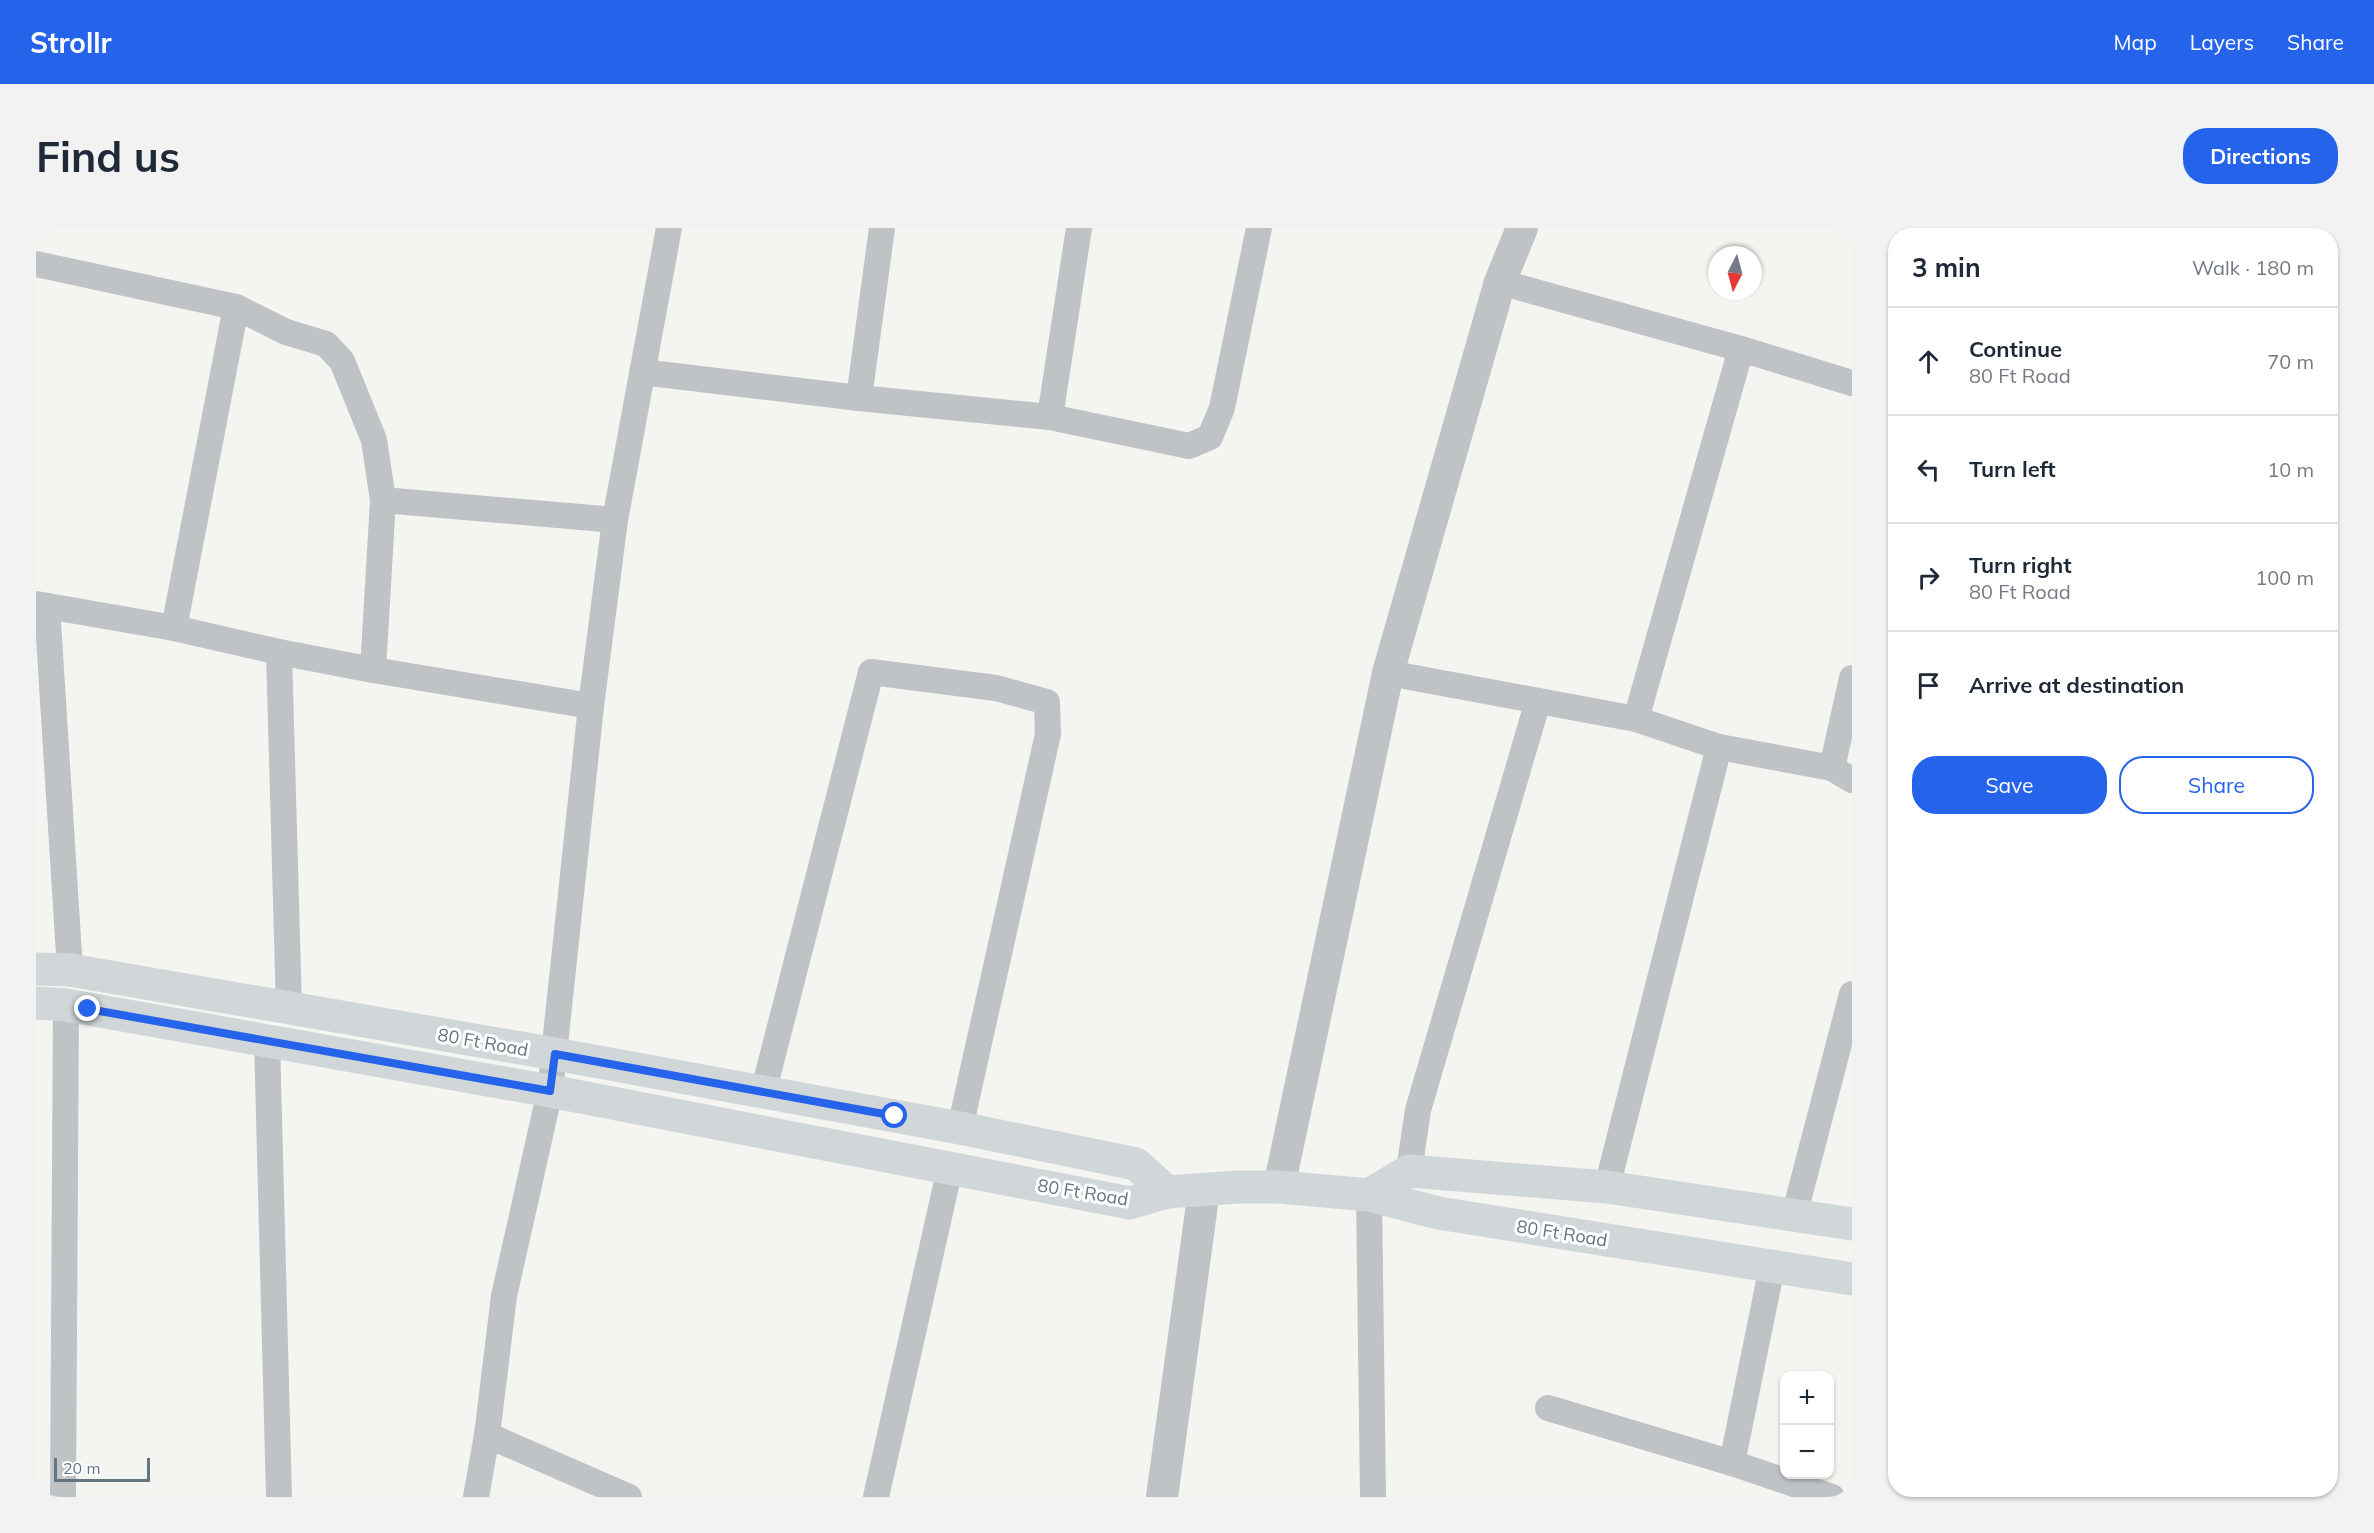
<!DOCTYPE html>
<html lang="en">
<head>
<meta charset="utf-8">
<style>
	:root { --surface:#fff; --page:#f2f2f3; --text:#1f2937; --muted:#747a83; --line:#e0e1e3; --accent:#2563eb }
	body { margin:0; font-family:Mulish,sans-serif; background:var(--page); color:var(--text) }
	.controls { position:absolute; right:18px; bottom:18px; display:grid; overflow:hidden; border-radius:12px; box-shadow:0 2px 4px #0004 }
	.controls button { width:54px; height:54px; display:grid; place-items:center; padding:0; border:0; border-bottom:2px solid var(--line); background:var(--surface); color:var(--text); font:30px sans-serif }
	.compass { position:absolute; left:1672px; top:18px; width:54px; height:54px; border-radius:50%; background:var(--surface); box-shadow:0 2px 4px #0004; rotate:186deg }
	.scale { position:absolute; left:18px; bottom:15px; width:96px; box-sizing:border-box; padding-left:6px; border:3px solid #65757f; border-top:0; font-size:16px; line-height:21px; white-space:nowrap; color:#65757f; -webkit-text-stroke:4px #fff; paint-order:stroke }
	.stop { position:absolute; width:18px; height:18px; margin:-14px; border:4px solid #2563eb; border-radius:50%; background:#fff }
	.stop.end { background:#2563eb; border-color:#fff; box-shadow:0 2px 6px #0008 }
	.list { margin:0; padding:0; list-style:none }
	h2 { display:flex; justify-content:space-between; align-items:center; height:78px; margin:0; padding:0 24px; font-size:26px }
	h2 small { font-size:20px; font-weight:400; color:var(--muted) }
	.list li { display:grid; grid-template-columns:39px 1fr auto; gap:18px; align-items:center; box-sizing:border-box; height:108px; padding:0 24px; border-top:2px solid var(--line) }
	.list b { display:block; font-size:22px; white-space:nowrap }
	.list p { margin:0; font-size:20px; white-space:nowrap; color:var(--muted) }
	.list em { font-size:20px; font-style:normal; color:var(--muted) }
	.actions { display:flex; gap:12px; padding:18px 24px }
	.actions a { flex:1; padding:14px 0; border:2px solid var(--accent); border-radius:24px; text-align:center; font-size:21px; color:var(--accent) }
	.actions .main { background:var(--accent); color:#fff }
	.icon { flex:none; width:33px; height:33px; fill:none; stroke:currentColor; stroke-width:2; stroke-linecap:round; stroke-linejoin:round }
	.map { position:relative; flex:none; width:1816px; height:1269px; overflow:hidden; border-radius:24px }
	header { display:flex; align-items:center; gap:36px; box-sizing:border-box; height:84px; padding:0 30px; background:var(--accent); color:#fff }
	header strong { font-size:28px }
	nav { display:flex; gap:33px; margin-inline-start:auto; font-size:21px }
	.intro { display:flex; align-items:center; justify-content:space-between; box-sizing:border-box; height:144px; padding:0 36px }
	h1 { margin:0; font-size:42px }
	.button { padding:15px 27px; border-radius:24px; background:var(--accent); color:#fff; font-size:21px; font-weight:700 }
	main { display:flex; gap:36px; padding:0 36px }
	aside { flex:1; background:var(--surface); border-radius:24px; box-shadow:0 2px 4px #0004 }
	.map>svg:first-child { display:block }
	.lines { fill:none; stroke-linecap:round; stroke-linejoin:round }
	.minor { stroke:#bfc3c6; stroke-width:26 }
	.tertiary { stroke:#bfc3c6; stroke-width:32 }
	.secondary { stroke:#d1d6d9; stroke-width:33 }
	.route { stroke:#2563eb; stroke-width:8 }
	.labels { text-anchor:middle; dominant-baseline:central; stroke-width:6; stroke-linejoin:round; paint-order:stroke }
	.street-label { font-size:18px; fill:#65757f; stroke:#fff }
</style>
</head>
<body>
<header>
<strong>Strollr</strong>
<nav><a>Map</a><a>Layers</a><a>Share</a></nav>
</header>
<div class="intro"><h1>Find us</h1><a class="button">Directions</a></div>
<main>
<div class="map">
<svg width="1816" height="1269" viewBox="0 0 1816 1269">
	<rect width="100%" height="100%" fill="#f4f4f1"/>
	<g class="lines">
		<!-- minor -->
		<g class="minor">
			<polyline points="0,36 200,79 250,104 290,116 306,133 338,212 347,272 579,292"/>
			<polyline points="1464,54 1705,121 1816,155"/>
			<polyline points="606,144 823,170 1014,189 1153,218 1174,209 1186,180 1223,0"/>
			<polyline points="823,170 846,0"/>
			<polyline points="1014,189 1043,0"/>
			<polyline points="0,376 138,400 243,424 337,442 555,478"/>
			<polyline points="11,378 34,742"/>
			<polyline points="138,400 200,79"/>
			<polyline points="243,424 253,781"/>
			<polyline points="337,442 347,272"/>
			<polyline points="1352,445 1600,491 1683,519 1796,540 1816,552"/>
			<polyline points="1600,491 1705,121"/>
			<polyline points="1796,540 1816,450"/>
			<polyline points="231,813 243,1269"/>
			<polyline points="727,865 835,444 960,460 1011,474 1012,506 924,900"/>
			<polyline points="1373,943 1382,882 1502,473"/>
			<polyline points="1571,959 1683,519"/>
			<polyline points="1333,967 1337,1269"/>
			<polyline points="1758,988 1816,766"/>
			<polyline points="1736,1039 1696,1235 1796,1269"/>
			<polyline points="1512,1180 1696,1235"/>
			<polyline points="451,1207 593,1269"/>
			<polyline points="27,1269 30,777"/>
			<polyline points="440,1269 451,1207 468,1068 514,863 555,478 579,292 633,0"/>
			<polyline points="840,1269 914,940"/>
		</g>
		<!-- tertiary -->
		<g class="tertiary">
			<polyline points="1243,959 1352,445 1464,54 1486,0"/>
			<polyline points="1126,1269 1168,962"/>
		</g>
		<!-- secondary -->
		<g class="secondary">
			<polyline points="0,741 34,742 519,826 924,900 1100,936 1131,964"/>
			<polyline points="0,775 30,777 514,863 1094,975 1131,964 1202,959 1243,959 1333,967 1402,985 1816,1051"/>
			<polyline points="1333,967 1373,943 1571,959 1816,996"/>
		</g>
	</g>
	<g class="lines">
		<!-- route -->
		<polyline class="route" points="52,781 514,863 519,826 859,888"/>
	</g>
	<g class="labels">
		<!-- street labels -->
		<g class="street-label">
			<text transform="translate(447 814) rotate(10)">80 Ft Road</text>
			<text transform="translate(1047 964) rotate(9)">80 Ft Road</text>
			<text transform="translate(1526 1005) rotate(9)">80 Ft Road</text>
		</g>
	</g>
</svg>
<div class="controls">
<button>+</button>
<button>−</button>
</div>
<svg class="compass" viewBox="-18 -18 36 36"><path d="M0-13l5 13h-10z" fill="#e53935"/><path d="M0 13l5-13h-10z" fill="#747a83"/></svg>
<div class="scale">20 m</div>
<div class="stop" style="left:859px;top:888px"></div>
<div class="stop end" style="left:52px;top:781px"></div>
</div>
<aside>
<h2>3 min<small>Walk · 180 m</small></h2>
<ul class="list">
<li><svg class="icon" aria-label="ahead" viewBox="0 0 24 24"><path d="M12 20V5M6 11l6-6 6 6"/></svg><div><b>Continue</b><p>80 Ft Road</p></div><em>70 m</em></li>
<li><svg class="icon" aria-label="left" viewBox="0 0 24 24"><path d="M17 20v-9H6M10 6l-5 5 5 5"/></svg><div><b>Turn left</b></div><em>10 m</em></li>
<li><svg class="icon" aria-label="right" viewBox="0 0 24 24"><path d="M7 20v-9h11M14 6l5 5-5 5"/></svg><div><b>Turn right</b><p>80 Ft Road</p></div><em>100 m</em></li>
<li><svg class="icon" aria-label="arrive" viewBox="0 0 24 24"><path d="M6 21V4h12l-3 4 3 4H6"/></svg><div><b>Arrive at destination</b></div></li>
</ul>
<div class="actions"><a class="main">Save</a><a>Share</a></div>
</aside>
</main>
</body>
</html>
